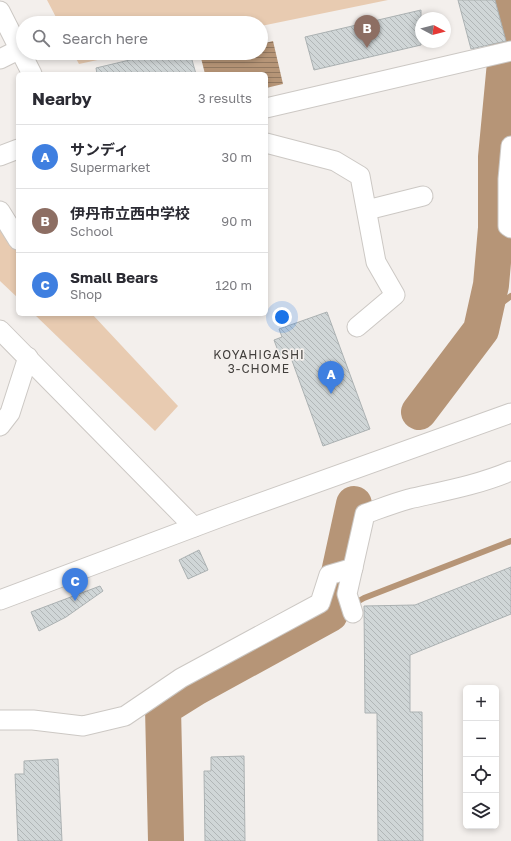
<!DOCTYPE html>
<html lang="en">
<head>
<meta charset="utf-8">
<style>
	:root { --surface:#fff; --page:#f2f2f3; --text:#2b2b33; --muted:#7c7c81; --line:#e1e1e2; --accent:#db2777 }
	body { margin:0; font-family:"Golos Text","Noto Sans JP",sans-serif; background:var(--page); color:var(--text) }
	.controls { position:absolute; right:12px; bottom:12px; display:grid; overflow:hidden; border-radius:6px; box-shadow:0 2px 6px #0003 }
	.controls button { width:36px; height:36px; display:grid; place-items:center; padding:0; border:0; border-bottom:1px solid var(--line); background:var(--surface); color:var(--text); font:20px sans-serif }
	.compass { position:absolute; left:415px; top:12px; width:36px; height:36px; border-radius:50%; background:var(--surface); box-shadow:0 2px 6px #0003; rotate:97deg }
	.you { position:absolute; left:282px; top:317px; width:14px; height:14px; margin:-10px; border:3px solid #fff; border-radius:50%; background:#1a73e8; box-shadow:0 0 0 6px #1a73e833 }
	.badge { display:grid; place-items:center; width:26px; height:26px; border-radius:50%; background:var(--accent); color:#fff; font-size:13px; font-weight:700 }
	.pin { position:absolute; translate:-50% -33px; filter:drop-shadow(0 1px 2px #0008) }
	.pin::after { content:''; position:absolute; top:21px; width:14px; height:12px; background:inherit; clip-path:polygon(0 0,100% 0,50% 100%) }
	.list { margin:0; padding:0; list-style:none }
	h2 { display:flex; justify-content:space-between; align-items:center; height:52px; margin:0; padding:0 16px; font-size:17px }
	h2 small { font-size:13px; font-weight:400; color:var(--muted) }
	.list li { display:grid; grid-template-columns:26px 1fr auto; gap:12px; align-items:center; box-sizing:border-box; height:64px; padding:0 16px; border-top:1px solid var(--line) }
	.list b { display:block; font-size:15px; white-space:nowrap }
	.list p { margin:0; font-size:13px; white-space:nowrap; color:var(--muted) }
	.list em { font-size:13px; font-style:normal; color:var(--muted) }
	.icon { flex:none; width:22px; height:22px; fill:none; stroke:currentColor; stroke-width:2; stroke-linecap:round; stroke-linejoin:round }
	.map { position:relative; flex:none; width:511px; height:841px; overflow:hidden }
	.search { position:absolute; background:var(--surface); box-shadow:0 2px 6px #0003; left:16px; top:16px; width:252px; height:44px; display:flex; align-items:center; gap:10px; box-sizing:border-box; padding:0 14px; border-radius:22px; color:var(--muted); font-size:15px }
	.panel { position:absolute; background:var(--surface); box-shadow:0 2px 6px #0003; left:16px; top:72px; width:252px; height:244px; border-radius:6px }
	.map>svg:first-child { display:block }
	.green { fill:#e8cbb1 }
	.water { fill:url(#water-rules) }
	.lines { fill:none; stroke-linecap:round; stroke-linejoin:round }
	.stream { stroke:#b69577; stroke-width:6 }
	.river { stroke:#b69577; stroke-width:36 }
	.building { fill:url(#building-back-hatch); stroke:#abb1b2 }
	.minor-casing { stroke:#ccc8c4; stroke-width:21 }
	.minor { stroke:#fff; stroke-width:19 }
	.labels { text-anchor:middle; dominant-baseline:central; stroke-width:3.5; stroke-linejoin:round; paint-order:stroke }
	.neighbourhood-label { font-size:12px; letter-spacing:1px; fill:#423f3c; stroke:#f3efec }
</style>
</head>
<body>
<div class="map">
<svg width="511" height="841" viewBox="0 0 511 841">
	<defs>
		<pattern id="water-rules" width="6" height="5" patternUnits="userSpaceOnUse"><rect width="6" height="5" fill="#b69577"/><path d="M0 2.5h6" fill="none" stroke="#927860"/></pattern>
		<pattern id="building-back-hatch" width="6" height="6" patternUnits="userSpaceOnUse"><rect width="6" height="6" fill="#d0d6d7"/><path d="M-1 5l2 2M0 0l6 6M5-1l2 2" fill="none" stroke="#b1b6b7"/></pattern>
	</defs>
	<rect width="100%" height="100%" fill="#f3efec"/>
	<!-- green -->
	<g class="green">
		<polygon points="47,0 388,0 261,26 261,23 59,23"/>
		<polygon points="73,53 130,53 79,64"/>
		<polygon points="0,219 18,247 18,298 0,281"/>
		<polygon points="34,314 92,314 178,406 155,431"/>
	</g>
	<!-- water -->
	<polygon class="water" points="273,41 283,84 266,88 266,74 205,74 201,58 222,53 261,53 261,44"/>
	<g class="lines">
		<!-- stream -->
		<g class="stream">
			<polyline points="481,330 500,304 511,296"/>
			<polyline points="330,614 334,615 364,598 511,541"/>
		</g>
		<!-- river -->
		<g class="river">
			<polyline points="419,412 481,330 491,285 496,228 496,157 511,0"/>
			<polyline points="166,841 163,708 195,688 330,614 354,504"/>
		</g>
	</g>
	<!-- building -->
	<g class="building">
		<polygon points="458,0 495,0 506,41 471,49"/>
		<polygon points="421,10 421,45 314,70 305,37"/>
		<polygon points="159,53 190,53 196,74 97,74 96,68"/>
		<polygon points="327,312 370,429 323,446 290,355 281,359 274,340 282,337 279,329"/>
		<polygon points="199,550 208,570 188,579 179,560"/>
		<polygon points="511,567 511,614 410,655 410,712 422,712 423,841 378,841 377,713 365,713 364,606 415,605"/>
		<polygon points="100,586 103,591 66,617 39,631 31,612"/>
		<polygon points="244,756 245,841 205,841 204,771 211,771 211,757"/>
		<polygon points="58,759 62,841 18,841 15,774 24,774 24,761"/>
	</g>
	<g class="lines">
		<defs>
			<g id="minor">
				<polyline points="0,11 32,74"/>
				<polyline points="0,59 20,49"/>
				<polyline points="266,108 511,51"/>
				<polyline points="266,143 335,161 360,176 376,262 395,295 357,327"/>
				<polyline points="511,146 508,179 508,226 511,228"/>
				<polyline points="0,156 18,149"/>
				<polyline points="367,210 423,196"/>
				<polyline points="0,211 18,240"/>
				<polyline points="0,330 194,527"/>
				<polyline points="0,426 10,413 28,357"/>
				<polyline points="0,600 221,517 511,413"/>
				<path d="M353 613 347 594 365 514C379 509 394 503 409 499 444 491 478 485 511 471"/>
				<polyline points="0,720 33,720 83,726 125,716 181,678 320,603 329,575 353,568"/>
			</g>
		</defs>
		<!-- minor casing -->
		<use href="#minor" class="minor-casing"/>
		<!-- minor -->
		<use href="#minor" class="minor"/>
	</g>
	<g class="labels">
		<!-- neighbourhood labels -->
		<g class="neighbourhood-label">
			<text x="259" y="354">KOYAHIGASHI<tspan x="259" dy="14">3-CHOME</tspan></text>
		</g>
	</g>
</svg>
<div class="controls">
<button>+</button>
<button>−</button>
<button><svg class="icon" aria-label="locate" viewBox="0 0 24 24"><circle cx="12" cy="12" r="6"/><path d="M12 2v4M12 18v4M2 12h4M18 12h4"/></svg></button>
<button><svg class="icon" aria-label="layers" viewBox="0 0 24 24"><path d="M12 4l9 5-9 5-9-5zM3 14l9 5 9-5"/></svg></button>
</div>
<svg class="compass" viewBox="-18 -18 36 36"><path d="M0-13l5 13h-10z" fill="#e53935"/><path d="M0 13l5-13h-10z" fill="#7c7c81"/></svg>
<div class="you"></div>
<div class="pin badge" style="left:331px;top:394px;background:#3f7fe0">A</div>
<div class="pin badge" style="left:367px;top:48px;background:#8d6e63">B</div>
<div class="pin badge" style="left:75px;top:601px;background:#3f7fe0">C</div>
<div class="search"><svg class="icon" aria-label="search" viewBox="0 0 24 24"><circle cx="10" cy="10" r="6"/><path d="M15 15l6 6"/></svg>Search here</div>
<section class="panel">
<h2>Nearby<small>3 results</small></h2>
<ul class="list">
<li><span class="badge" style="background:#3f7fe0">A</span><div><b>サンディ</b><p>Supermarket</p></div><em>30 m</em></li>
<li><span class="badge" style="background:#8d6e63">B</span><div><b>伊丹市立西中学校</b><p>School</p></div><em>90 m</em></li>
<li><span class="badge" style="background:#3f7fe0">C</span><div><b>Small Bears</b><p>Shop</p></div><em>120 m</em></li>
</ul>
</section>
</div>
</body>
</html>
